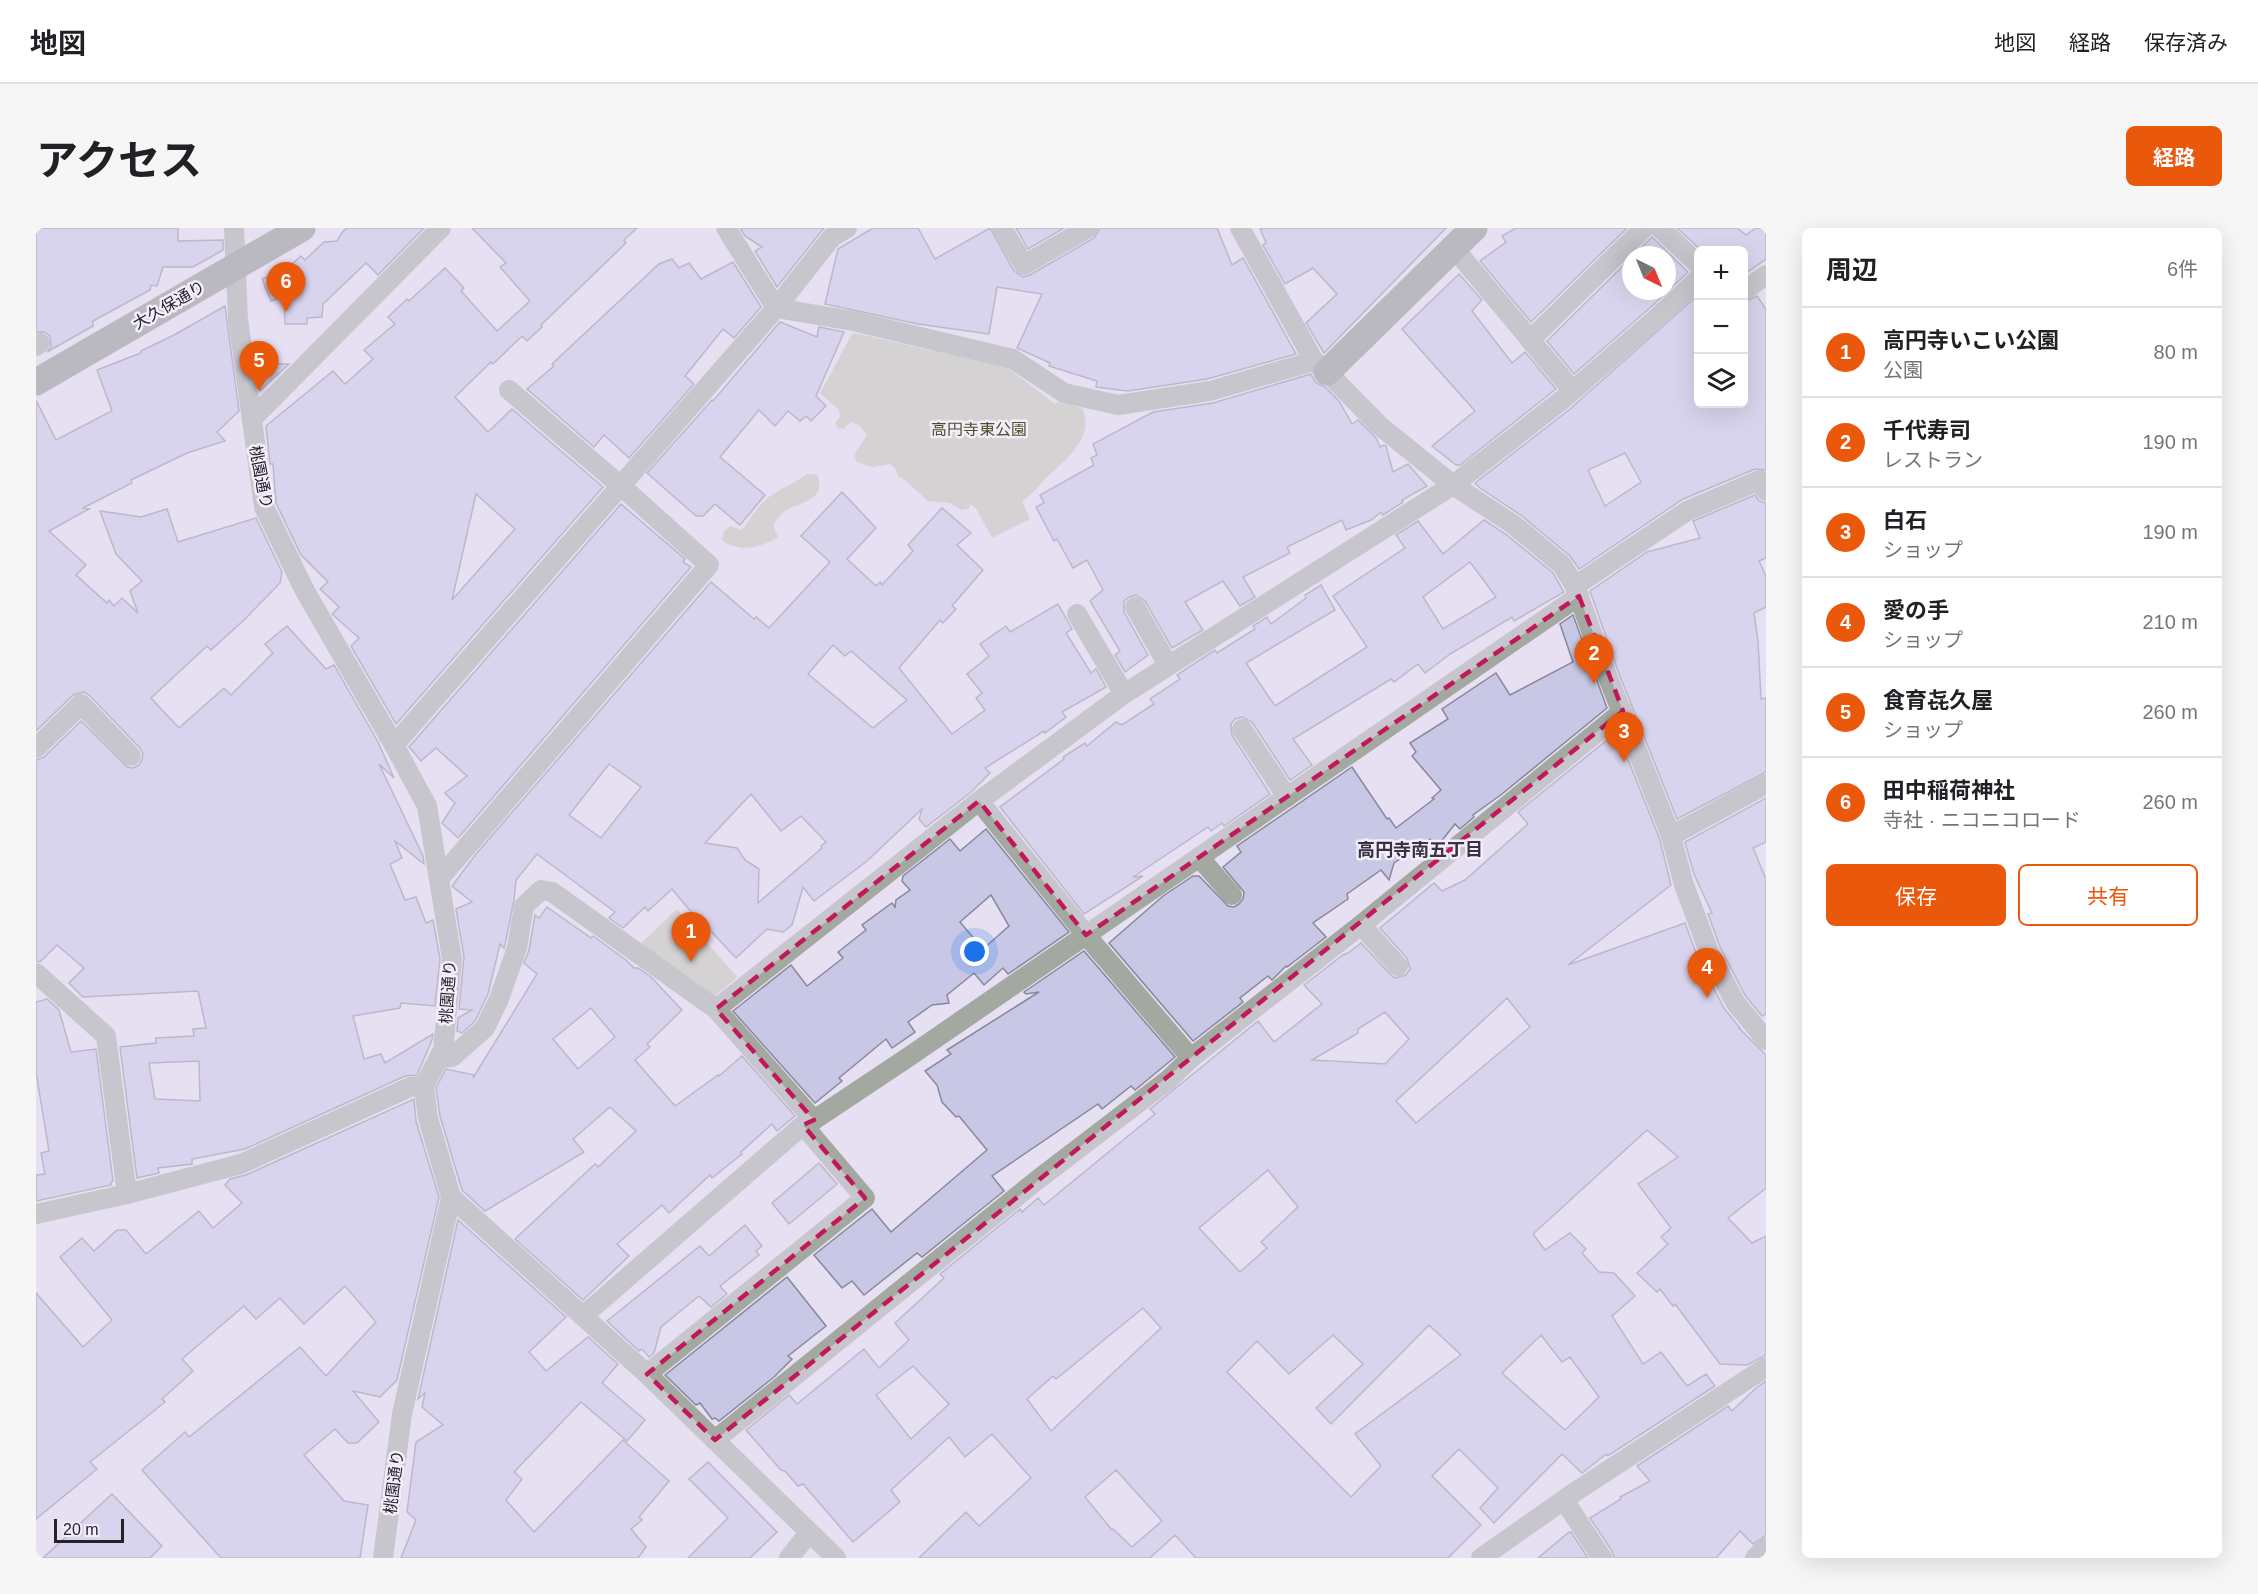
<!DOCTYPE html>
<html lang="ja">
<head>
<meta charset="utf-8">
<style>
	:root { --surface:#fff; --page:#f6f6f6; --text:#202124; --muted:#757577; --line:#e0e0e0; --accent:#ea580c }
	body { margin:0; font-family:Arial,"Noto Sans JP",sans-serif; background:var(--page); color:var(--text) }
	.controls { position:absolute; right:18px; top:18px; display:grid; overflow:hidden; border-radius:9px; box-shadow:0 6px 24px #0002 }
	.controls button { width:54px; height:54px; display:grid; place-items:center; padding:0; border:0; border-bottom:2px solid var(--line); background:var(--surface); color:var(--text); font:30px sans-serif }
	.compass { position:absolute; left:1586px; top:18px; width:54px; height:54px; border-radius:50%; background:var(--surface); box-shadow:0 6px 24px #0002; rotate:137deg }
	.scale { position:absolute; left:18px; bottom:15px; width:70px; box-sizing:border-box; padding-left:6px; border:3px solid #252229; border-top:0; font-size:16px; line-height:21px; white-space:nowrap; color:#252229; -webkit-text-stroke:4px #f3edfc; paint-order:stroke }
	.you { position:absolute; left:939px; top:724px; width:21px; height:21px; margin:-15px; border:4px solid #fff; border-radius:50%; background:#1a73e8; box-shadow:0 0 0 9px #1a73e833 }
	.badge { display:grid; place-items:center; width:39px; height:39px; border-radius:50%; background:var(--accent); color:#fff; font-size:20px; font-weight:700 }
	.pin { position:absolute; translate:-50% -50px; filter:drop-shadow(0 2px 3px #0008) }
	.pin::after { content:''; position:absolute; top:32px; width:21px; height:18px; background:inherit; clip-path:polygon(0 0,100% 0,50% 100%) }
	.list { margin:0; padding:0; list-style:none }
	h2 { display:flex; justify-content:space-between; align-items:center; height:78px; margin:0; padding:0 24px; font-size:26px }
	h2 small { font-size:20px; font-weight:400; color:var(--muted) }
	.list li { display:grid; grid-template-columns:39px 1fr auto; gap:18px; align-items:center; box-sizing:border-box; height:90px; padding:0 24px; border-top:2px solid var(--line) }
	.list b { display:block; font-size:22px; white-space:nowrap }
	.list p { margin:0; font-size:20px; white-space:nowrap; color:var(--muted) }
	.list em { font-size:20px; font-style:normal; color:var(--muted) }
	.actions { display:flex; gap:12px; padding:18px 24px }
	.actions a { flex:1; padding:14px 0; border:2px solid var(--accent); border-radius:9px; text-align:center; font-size:21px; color:var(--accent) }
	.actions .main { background:var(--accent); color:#fff }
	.icon { flex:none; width:33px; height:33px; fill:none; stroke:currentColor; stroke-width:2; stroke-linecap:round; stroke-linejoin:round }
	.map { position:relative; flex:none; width:1730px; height:1330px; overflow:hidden; border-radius:9px }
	header { display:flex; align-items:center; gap:36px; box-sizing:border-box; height:84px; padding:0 30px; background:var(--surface); border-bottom:2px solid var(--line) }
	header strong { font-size:28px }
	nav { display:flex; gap:33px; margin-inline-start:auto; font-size:21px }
	.intro { display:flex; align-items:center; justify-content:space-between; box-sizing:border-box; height:144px; padding:0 36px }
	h1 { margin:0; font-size:42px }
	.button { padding:15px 27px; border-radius:9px; background:var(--accent); color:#fff; font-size:21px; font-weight:700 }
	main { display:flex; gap:36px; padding:0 36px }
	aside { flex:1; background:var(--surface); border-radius:9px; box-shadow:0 6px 24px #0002 }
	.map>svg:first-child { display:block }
	.green { fill:#bfc3ae }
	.building { fill:#c8c8e6; stroke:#89889b; stroke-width:1.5; fill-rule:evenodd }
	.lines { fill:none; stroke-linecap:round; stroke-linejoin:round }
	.street { stroke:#a3a9a1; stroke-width:20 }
	.secondary { stroke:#848c82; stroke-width:27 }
	.marked { fill:none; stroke:#c2185b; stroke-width:4.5; stroke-dasharray:12 8; stroke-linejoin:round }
	.labels { text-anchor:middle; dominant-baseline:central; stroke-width:5; stroke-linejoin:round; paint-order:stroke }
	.street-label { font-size:16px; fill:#252229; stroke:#f3edfc }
	.park-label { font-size:16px; fill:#4a5220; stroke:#f3edfc }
	.neighbourhood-label { font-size:18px; font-weight:bold; fill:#393241; stroke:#f3edfc }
</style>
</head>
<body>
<header>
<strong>地図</strong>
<nav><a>地図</a><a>経路</a><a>保存済み</a></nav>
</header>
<div class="intro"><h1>アクセス</h1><a class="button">経路</a></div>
<main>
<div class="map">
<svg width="1730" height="1330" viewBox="0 0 1730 1330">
	<rect width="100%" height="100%" fill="#e7dff2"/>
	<!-- green -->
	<g class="green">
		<path d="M819 105 898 123 903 121 971 139 1019 176 1022 174 1046 180C1060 209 1029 232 1010 250 1002 259 996 267 986 273L994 291 956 310 940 280 934 276 933 280 926 282 914 275 892 273 870 253 862 248 859 240 854 236 836 239 821 234 818 227 831 207 823 197 814 194 808 201 802 200 799 195 805 188 802 181 784 165 816 106Z"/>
		<path d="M770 246H781C792 272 764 274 749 283 743 287 740 292 737 298L742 309C725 320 703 325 686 312L688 303 694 298 706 302C715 290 724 274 737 266 748 259 760 255 770 246Z"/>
		<polygon points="641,681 701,749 679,768 601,719"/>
	</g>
	<!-- building -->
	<g class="building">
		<polygon points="0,0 142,0 142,13 187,12 187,22 157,39 127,39 121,58 115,57 114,62 57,93 57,98 11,124 15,119 14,108 8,104 0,104"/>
		<polygon points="312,0 388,0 342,47 330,35 287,76 286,89 271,90 271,96 249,96 248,68 235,73 226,51 248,43 265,28 269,32 288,14 301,13 307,3"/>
		<path d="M436 0H601L588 12 590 15 505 97 506 99 491 113 486 108 457 136 455 134 419 169 452 204 476 181 567 259 360 496 315 418 323 410 296 386 303 379 284 361 292 354 265 327 240 275 237 236H234L230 198 297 143 309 156 337 131 328 122 359 96 352 89 371 71 373 73 409 40 428 60 425 63 461 103 494 73 464 39 470 35ZM440 266 479 301 416 372Z"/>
		<polygon points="704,0 788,0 741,59 719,23 726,19 709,8"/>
		<polygon points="837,0 882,0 899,31 954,0 978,43 987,49 994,47 1058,10 1064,0 1181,0 1196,37 1207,30 1260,126 1171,151 1092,163 1060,159 1061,153 1013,138 1014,135 981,120 1006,66 961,59 953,106 882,96 789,76 802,21"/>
		<polygon points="980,0 1028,0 992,21"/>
		<polygon points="1224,0 1410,0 1288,125 1270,95 1301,66 1277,40 1249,56 1227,17 1230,15"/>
		<polygon points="1480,0 1591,0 1495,94 1444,33 1470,14 1466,8"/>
		<polygon points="1641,0 1701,0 1710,7 1720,0 1730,0 1730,31 1707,47 1707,22 1665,22"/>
		<polygon points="1616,9 1652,44 1616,78 1538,146 1511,113 1595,30 1595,63 1631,63 1631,27 1598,27"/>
		<polygon points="636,31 643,40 653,35 665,51 697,34 725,79 698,110 687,101 649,148 658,156 593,230 568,207 558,219 491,161 518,138 516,136 623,36"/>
		<polygon points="1423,46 1446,72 1436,83 1476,135 1489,124 1520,161 1424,237 1420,237 1396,218 1439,183 1366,101"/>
		<path d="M1662 67V176H1707V75L1721 68 1730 81V242L1719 241 1647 271 1543 341 1534 328 1486 288 1444 260 1439 255 1534 181ZM1589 225 1605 254 1569 278 1552 242Z"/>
		<path d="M189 78 203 183 181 204 189 213 151 225 95 252 96 255 47 280 53 281 13 303 50 337 40 347 71 375 73 372 78 378 86 370 102 385 94 363 106 353 80 326 64 283 105 289 131 281 142 314 220 290 246 344 244 355 208 392 175 422 171 418 115 470 143 500 188 460 195 467 237 425 229 416 251 398 290 441 298 437 342 514 358 550 343 536 387 628 388 636 359 613 366 630 354 636 369 672 380 669 390 695 397 692 404 731 399 778 365 775 364 780 317 788 328 831 345 826 349 835 397 806 396 812 381 847 369 848 209 921 156 931V936L122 940 123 945 101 950 84 819 120 815V810L158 808 157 801 170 800 162 763 47 769 33 755 48 740 21 717 4 734 0 733V532L8 529 45 493 91 539 97 540 103 537 106 532 107 526 104 520 54 468 48 464 37 467 0 503V172L20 212 76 183 61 142 105 125V123L138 107ZM163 833 164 873 119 871 113 835Z"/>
		<polygon points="744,94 781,109 783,99 808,104 780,168 790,178 775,193 770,188 764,193 752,183 739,198 723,182 684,229 729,267 704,297 679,276 667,288 660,288 611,245 676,172 677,173"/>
		<polygon points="220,136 253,136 224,163"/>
		<polygon points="1275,146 1280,155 1289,159 1303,173 1316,196 1322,192 1340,210 1344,219 1348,217 1350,218 1357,244 1372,236 1391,258 1366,272 1367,274 1347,287 1345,284 1335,292 1310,302 1306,292 1251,319 1254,325 1207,349 1219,369 1204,378 1187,353 1149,374 1167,402 1136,420 1109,373 1100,367 1093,369 1088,373 1088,384 1112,427 1089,444 1079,427 1084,423 1054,373 1067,362 1051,332 1037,340 1021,311 1018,313 1000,279 1008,275 1004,267 1058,237 1055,230 1061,227 1057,216 1117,184 1177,175"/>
		<path d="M806 264 840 300 811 331 840 358 844 354 846 357 877 323 872 317 906 280 935 305 921 317 947 342 916 378 920 381 907 395 904 392 863 440 916 506 949 482 940 470 946 465 931 446 953 428 944 416 970 398 974 404 1022 376 1036 401 1030 405 1055 445 1060 441 1070 459 1026 484 1030 489 1009 505 1008 503 949 540 954 545 934 565 890 599 883 591 886 581 831 633 778 673 767 659 756 697 747 704 731 701 700 730 671 699 667 698 636 661 612 683 609 679 587 700 573 690 579 684 501 626 480 652 478 672 469 717 468 720 464 716 452 766 439 793 426 805 421 803 422 790 436 782 423 781 428 729 420 681 436 674 416 658 440 626 675 354 718 391 720 389 733 400 794 334 765 308ZM797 417 809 428 815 423 871 472 837 500 772 446ZM573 536 605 559 565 610 533 587ZM715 566 745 603 765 588 790 614 785 618 786 620 722 675 723 641 709 632 701 620 669 615Z"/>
		<polygon points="1719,267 1723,273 1730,275 1730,330 1723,333 1730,348 1730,379 1718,385 1722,413 1725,471 1730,470 1730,544 1641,591 1582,443 1554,363 1611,324 1664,310 1657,293"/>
		<polygon points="585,276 649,331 647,334 655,339 422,610 406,595 419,575 409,565 431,548 400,520 385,533 373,519"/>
		<path d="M1448 292 1471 307 1517 345 1528 364 1478 393 1476 389 1414 426 1389 445 1382 436 1358 454 1355 451 1257 511 1276 537 1254 552 1216 494 1206 489 1199 491 1195 496 1196 507 1234 566 1188 598 1186 595 1175 603 1172 599 1097 649 1107 648 1048 686 964 579 1028 531 1027 529 1049 515 1051 518 1080 494 1086 497 1118 476 1114 471 1144 451 1141 447 1179 422 1181 425 1219 401 1217 398 1231 389 1235 396 1270 370 1269 367 1285 357 1299 382 1210 435 1239 478 1331 419 1297 368 1369 320 1360 307 1382 293 1407 326ZM1434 334 1460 369 1407 401 1387 369Z"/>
		<polygon points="1537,387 1571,480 1466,566 1437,587 1438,589 1424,601 1419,596 1400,620 1394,611 1358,635 1353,652 1345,642 1311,666 1312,671 1277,695 1290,709 1251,739 1250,738 1236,752 1232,748 1204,770 1207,774 1157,813 1073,715 1127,668 1157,648 1163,648 1192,678 1198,679 1203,676 1207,671 1208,664 1187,639 1205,624 1201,618 1316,539 1351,591 1353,590 1360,600 1398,571 1396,570 1405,562 1376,528 1380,524 1374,515 1412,491 1406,481 1460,445 1474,467 1537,434 1524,396"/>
		<path d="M1581 504 1624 612 1635 657 1532 737 1649 695 1662 730 1688 780 1704 800H1703L1730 827V960L1692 990 1716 1015 1730 1008V1127L1711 1137 1684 1136 1639 1076 1637 1078 1624 1061 1621 1064 1601 1045 1632 1016 1625 1009 1635 1000 1602 956 1642 929 1611 902 1497 1006 1509 1022 1534 1005 1550 1021 1546 1025 1563 1044 1578 1045 1599 1068 1576 1088 1607 1136 1625 1124 1651 1158 1670 1146 1679 1158 1573 1227H1569L1546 1245 1526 1226 1458 1295 1444 1280 1462 1260 1423 1221 1396 1248 1445 1297 1412 1330H1160L1139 1307 1114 1330H883L930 1284 943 1298 995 1250 956 1206 929 1229 913 1209 855 1262 864 1274 817 1314 767 1256 762 1258 749 1243 745 1242 710 1202 753 1167 761 1176 828 1121 843 1140 873 1112 859 1095 908 1050 904 1046 984 981 986 984 1002 970 1008 977 1119 886 1114 881 1222 793 1238 814 1286 776 1268 757 1307 727 1312 725 1325 715 1354 746 1359 750 1370 747 1374 741 1371 730 1344 700 1398 655 1406 663 1429 652 1492 596 1482 584ZM1471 770 1494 799 1380 895 1360 873ZM1349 784 1373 811 1349 836 1276 832 1322 805V801ZM1232 942 1262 979 1225 1014 1231 1020 1204 1044 1163 1000ZM1107 1080 1125 1100 1015 1203 991 1171 1017 1148 1020 1151ZM1393 1097 1425 1127 1319 1206 1345 1238 1315 1269 1191 1144 1221 1113 1253 1146 1297 1107 1327 1136 1280 1180 1295 1196ZM1505 1107 1526 1134 1534 1129 1563 1169 1529 1202 1466 1145ZM877 1138 913 1176 875 1211 840 1167ZM1080 1242 1126 1293 1096 1319 1077 1301 1076 1302 1049 1269Z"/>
		<polygon points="1730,570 1730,614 1717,620 1730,651 1730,786 1726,788 1709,767 1684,719 1672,686 1676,685 1658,646 1649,614"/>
		<path d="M950 601 1033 704 972 746 967 740 948 757 938 745 911 767 913 775 896 777 872 794 879 804 856 820 850 811 803 850 806 853 779 875 697 783 755 737 771 758 807 730 802 724 830 702 826 697 856 675 859 679 860 672 874 662 866 653 867 648 914 611 924 623ZM955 667 973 698 947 721 924 694Z"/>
		<path d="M511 679 555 710 557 708 590 732 598 740H602L615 749 646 782 611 816 614 819 599 832 639 878 682 847 683 848 706 828 759 888 741 903 736 896 705 924 706 926 676 950 674 947 633 985 626 977 581 1016 593 1028 547 1072 479 1011 559 936 562 939 600 903 574 879 537 911 548 924 449 983 426 962 404 888 400 860 410 841 438 847 437 850 501 746 488 735 493 722 499 687 503 690ZM555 780 579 809 542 841 517 811Z"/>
		<polygon points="1048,723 1139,829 1099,862 1095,858 1066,881 1062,876 956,948 968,963 886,1029 881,1025 828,1067 816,1053 806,1060 778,1027 836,981 855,1004 951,922 923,888 920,889 906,874 901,857 889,843 915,826 911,822 1003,764 990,766 988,764"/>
		<polygon points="11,771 23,782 35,824 60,821 77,953 75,954 75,957 0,973 0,947 9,946 5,925 13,923 0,844 0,774"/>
		<polygon points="378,871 380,893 403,969 361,1152 344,1169 317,1163 343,1194 321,1215 312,1215 299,1201 268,1227 308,1273 332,1277 324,1330 185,1330 106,1242 149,1204 153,1209 264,1119 290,1148 340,1094 309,1058 268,1096 244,1070 220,1091 208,1078 146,1131 157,1143 126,1171 129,1174 54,1234 61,1241 0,1291 0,1065 47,1119 76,1092 24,1029 46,1010 58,1023 81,1002 90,1002 110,1026 163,983 177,1000 206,975 189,957 194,951 210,947"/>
		<polygon points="783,935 801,956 753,996 736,975"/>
		<polygon points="422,992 530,1089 493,1124 510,1143 552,1109 582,1136 566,1155 609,1192 591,1213 545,1174 478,1244 486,1251 470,1272 498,1304 587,1212 633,1253 603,1289 606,1292 595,1301 610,1319 602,1330 365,1330 380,1292 371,1284 380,1214 407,1197 386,1179 389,1165 382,1171"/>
		<polygon points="709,997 726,1018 720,1023 723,1027 684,1058 691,1066 675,1079 663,1068 625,1099 618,1125 613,1129 606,1121 603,1123 571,1093 664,1018 673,1028"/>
		<polygon points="751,1049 790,1098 752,1128 756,1131 738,1149 683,1193 679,1190 676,1191 664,1175 660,1177 629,1147"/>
		<polygon points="1730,1153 1730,1307 1717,1316 1704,1303 1680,1330 1578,1330 1576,1323 1554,1290 1585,1271 1584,1269 1614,1253 1601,1238 1692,1178 1696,1183 1720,1160"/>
		<polygon points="672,1234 741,1304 714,1330 652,1330 692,1290 653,1251"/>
		<polygon points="76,1266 126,1318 114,1330 7,1330"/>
		<polygon points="1535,1304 1552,1330 1502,1330 1532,1305"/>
	</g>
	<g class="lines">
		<!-- street -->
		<g class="street">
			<polyline points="198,0 202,91 228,279 269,363 358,517 391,578 416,731 407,822 388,858 392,890 415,969 366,1186 347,1330"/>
			<polyline points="690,0 740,80 817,93 977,131 1028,165 1082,177 1174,163 1278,133"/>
			<polyline points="966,0 988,37 1052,0"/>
			<polyline points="1204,0 1278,133 1291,144 1344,198 1417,257 1478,297 1526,337 1539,358 1571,447 1635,608 1648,657 1673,724 1699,774 1730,812"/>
			<polyline points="1624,0 1662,36"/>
			<polyline points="1418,20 1536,162"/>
			<polyline points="1708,63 1730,47"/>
			<polyline points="1494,112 1608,0"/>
			<polyline points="0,118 4,115"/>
			<polyline points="216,191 405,0"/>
			<polyline points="1539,358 1651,283 1724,252 1730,263"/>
			<polyline points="1099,379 1132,437"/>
			<polyline points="1041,386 1088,466"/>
			<polyline points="1206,501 1251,569"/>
			<polyline points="358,517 740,80 796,9 811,0"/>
			<polyline points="0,520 45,476 95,528"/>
			<polyline points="943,573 1050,707 1155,830"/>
			<polyline points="1635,608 1730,556"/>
			<polyline points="1163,629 1196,667"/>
			<polyline points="403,651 673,337 585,258 473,162"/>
			<polyline points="1325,697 1362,738"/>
			<polyline points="0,745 70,808 91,966"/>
			<polyline points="403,830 416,829 449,800 463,771 481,720 488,678 505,662 516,664 680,781"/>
			<polyline points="778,892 680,781 943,573 1088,466 1417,257 1526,172 1624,87 1662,51"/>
			<polyline points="415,969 611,1146 800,1330"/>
			<polyline points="0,986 91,966 205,936 374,859 388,858"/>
			<polyline points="547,1088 767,897 778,892 871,830 1543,368"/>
			<polyline points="611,1146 829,970 767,897"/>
			<polyline points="679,1212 1000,953 1132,852 1155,830 1325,697 1587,483"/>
			<polyline points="1528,1272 1566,1330"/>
			<polyline points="753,1330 773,1305"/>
			<polyline points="1445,1330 1539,1264 1730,1139"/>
			<polyline points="1719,1330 1730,1319"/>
		</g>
		<!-- secondary -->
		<g class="secondary">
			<polyline points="1291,144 1438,0"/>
			<polyline points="0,154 266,0"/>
		</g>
	</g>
	<!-- marked area -->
	<path d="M0 0H1730V1330H0ZM1543 368 1587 483 679 1212 611 1146 829 970 767 897 778 892 680 781 943 573 1050 707Z" fill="#e7dff2" fill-opacity=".55" fill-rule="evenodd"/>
	<path class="marked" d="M1543 368 1587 483 679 1212 611 1146 829 970 767 897 778 892 680 781 943 573 1050 707Z"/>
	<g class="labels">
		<!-- street labels -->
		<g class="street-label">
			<text transform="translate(133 77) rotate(-30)">大久保通り</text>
			<text transform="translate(225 249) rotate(79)">桃園通り</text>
			<text transform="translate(412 764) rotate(-86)">桃園通り</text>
			<text transform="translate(358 1254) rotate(-83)">桃園通り</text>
		</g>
		<!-- park labels -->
		<g class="park-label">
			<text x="943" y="201">高円寺東公園</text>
		</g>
		<!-- neighbourhood labels -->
		<g class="neighbourhood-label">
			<text x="1384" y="622">高円寺南五丁目</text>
		</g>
	</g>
</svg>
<div class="controls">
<button>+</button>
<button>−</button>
<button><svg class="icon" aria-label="layers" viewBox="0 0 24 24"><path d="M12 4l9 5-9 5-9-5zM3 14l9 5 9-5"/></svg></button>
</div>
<svg class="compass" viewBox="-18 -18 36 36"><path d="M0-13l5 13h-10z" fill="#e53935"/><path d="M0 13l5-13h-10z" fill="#757577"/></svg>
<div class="scale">20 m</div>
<div class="you"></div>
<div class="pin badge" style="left:655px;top:734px">1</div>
<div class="pin badge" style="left:1558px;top:456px">2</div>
<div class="pin badge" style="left:1588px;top:534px">3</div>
<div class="pin badge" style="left:1671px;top:770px">4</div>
<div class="pin badge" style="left:223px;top:163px">5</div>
<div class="pin badge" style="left:250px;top:84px">6</div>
</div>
<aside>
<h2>周辺<small>6件</small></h2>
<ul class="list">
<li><span class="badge">1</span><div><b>高円寺いこい公園</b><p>公園</p></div><em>80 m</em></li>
<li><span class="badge">2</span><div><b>千代寿司</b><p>レストラン</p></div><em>190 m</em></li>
<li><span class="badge">3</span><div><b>白石</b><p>ショップ</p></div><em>190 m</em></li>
<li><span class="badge">4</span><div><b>愛の手</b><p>ショップ</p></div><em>210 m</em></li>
<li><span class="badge">5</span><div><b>食育㐂久屋</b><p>ショップ</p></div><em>260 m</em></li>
<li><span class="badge">6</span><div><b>田中稲荷神社</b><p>寺社 · ニコニコロード</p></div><em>260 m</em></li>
</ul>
<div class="actions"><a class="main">保存</a><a>共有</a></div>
</aside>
</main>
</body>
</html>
